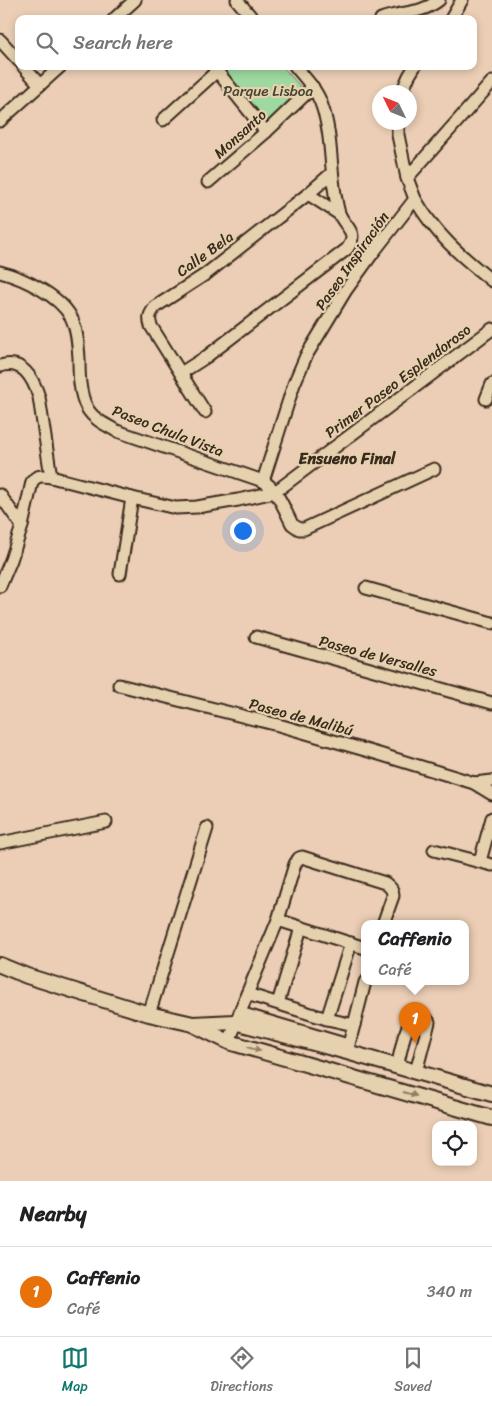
<!DOCTYPE html>
<html lang="en">
<head>
<meta charset="utf-8">
<style>
	:root { --surface:#fff; --page:#f6f6f6; --text:#202124; --muted:#757577; --line:#e0e0e0; --accent:#0f766e }
	body { margin:0; font-family:Sriracha,sans-serif; background:var(--page); color:var(--text) }
	.controls { position:absolute; right:15px; bottom:15px; display:grid; overflow:hidden; border-radius:10px; box-shadow:0 2px 8px #0003 }
	.controls button { width:45px; height:45px; display:grid; place-items:center; padding:0; border:0; border-bottom:1px solid var(--line); background:var(--surface); color:var(--text); font:25px sans-serif }
	.compass { position:absolute; left:372px; top:85px; width:45px; height:45px; border-radius:50%; background:var(--surface); box-shadow:0 2px 8px #0003; rotate:313deg }
	.you { position:absolute; left:242px; top:530px; width:18px; height:18px; margin:-12px; border:4px solid #fff; border-radius:50%; background:#1a73e8; box-shadow:0 0 0 8px #1a73e833 }
	.badge { display:grid; place-items:center; width:32px; height:32px; border-radius:50%; background:var(--accent); color:#fff; font-size:16px; font-weight:700 }
	.pin { position:absolute; translate:-50% -41px; filter:drop-shadow(0 1px 2px #0008) }
	.pin::after { content:''; position:absolute; top:26px; width:18px; height:15px; background:inherit; clip-path:polygon(0 0,100% 0,50% 100%) }
	.popup { position:absolute; left:361px; top:920px; width:108px; height:65px; box-sizing:border-box; display:grid; place-content:center; border-radius:10px; background:var(--surface); filter:drop-shadow(0 1px 4px #0005); font-size:16px; white-space:nowrap; color:var(--muted) }
	.popup b { font-size:19px; color:var(--text) }
	.popup::after { content:''; position:absolute; left:50%; top:100%; margin-left:-10px; border:10px solid transparent; border-top-color:var(--surface) }
	.list { margin:0; padding:0; list-style:none }
	h2 { display:flex; justify-content:space-between; align-items:center; height:65px; margin:0; padding:0 20px; font-size:21px }
	h2 small { font-size:16px; font-weight:400; color:var(--muted) }
	.list li { display:grid; grid-template-columns:32px 1fr auto; gap:15px; align-items:center; box-sizing:border-box; height:90px; padding:0 20px; border-top:1px solid var(--line) }
	.list b { display:block; font-size:19px; white-space:nowrap }
	.list p { margin:0; font-size:16px; white-space:nowrap; color:var(--muted) }
	.list em { font-size:16px; font-style:normal; color:var(--muted) }
	.icon { flex:none; width:28px; height:28px; fill:none; stroke:currentColor; stroke-width:2; stroke-linecap:round; stroke-linejoin:round }
	.map { position:relative; flex:none; width:492px; height:1181px; overflow:hidden }
	.search { position:absolute; background:var(--surface); box-shadow:0 2px 8px #0003; left:15px; right:15px; top:15px; height:55px; display:flex; align-items:center; gap:12px; box-sizing:border-box; padding:0 18px; border-radius:10px; color:var(--muted); font-size:19px }
	.sheet { height:155px; background:var(--surface) }
	nav { display:flex; justify-content:space-around; align-items:center; box-sizing:border-box; height:70px; border-top:1px solid var(--line); background:var(--surface); font-size:14px; color:var(--muted) }
	nav a { display:grid; justify-items:center; gap:2px }
	nav .on { color:var(--accent) }
	.map>svg:first-child { display:block }
	.green { fill:#9dd9a0; stroke:#6c825f }
	.lines { fill:none; stroke-linecap:round; stroke-linejoin:round }
	.minor-casing { stroke:#3b2a1e; stroke-width:15 }
	.major-casing { stroke:#3b2a1e; stroke-width:18 }
	.minor { stroke:#e6d1af; stroke-width:11 }
	.major { stroke:#e6d1af; stroke-width:14 }
	.oneway { fill:#907e66 }
	.labels { text-anchor:middle; dominant-baseline:central; stroke-width:4.5; stroke-linejoin:round; paint-order:stroke }
	.park-label { font-size:15px; fill:#4a4432; stroke:#e6d1af }
	.street-label { font-size:15px; fill:#3b2a1e; stroke:#e6d1af }
	.neighbourhood-label { font-size:16px; font-weight:bold; fill:#3b2a1e; stroke:#e6d1af }
</style>
</head>
<body>
<div class="map">
<svg width="492" height="1181" viewBox="0 0 492 1181">
	<rect width="100%" height="100%" fill="#ebceb5"/>
	<filter id="ink" filterUnits="userSpaceOnUse"><feTurbulence type="fractalNoise" baseFrequency=".02" numOctaves="2"/><feDisplacementMap in="SourceGraphic" scale="10" xChannelSelector="R" yChannelSelector="G"/><feConvolveMatrix kernelMatrix="1 2 1 2 8 2 1 2 1" color-interpolation-filters="sRGB"/></filter>
	<g filter="url(#ink)">
		<!-- green -->
		<polygon class="green" points="227,66 282,66 305,92 266,128 219,73"/>
		<g class="lines">
			<defs>
				<g id="minor">
					<polyline points="237,0 253,19"/>
					<polyline points="114,19 135,0"/>
					<path d="M381 19C401 11 420 15 439 0"/>
					<polyline points="451,19 462,0"/>
					<polyline points="0,40 19,61"/>
					<polyline points="23,66 40,85"/>
					<polyline points="213,66 266,132"/>
					<polyline points="402,92 409,76 415,66"/>
					<polyline points="163,120 217,71"/>
					<polyline points="0,121 61,66"/>
					<polyline points="398,122 398,135 407,178"/>
					<polyline points="208,182 266,132 313,87"/>
					<polyline points="308,194 339,214"/>
					<path d="M415 199C435 234 461 256 492 281"/>
					<path d="M0 272C23 278 59 295 71 317 77 329 78 344 79 358 79 374 79 393 87 408 93 419 106 425 117 431L263 481C278 490 284 509 292 524L299 529H304L434 469"/>
					<path d="M0 366C23 359 33 378 39 397L51 477"/>
					<path d="M181 373 206 357 347 249C360 232 344 227 339 213 337 207 336 200 335 194 330 164 332 132 321 103 316 89 305 78 295 66"/>
					<polyline points="486,399 492,384"/>
					<path d="M205 412 151 326C148 317 150 314 155 307L206 274 308 194 331 174"/>
					<polyline points="263,481 294,384 306,356 346,290 372,254 415,199 407,178 492,82"/>
					<polyline points="0,495 22,526"/>
					<polyline points="120,574 132,498"/>
					<path d="M0 586 11 560 22 526 32 482C37 474 43 476 51 477L132 498 176 508 197 507 238 500 275 492 492 329"/>
					<polyline points="366,588 492,623"/>
					<polyline points="256,637 492,703"/>
					<polyline points="119,685 282,726 379,754 474,783 492,794"/>
					<polyline points="474,783 492,781"/>
					<polyline points="0,843 106,822"/>
					<polyline points="434,850 492,865"/>
					<polyline points="480,861 492,818"/>
					<path d="M278 920 295 864 299 858 302 857 385 883C390 887 393 889 393 896L383 924"/>
					<polyline points="247,994 327,1019 354,1025"/>
					<polyline points="278,1003 301,928"/>
					<polyline points="240,1013 348,1045"/>
					<polyline points="149,1014 207,828"/>
					<polyline points="327,1019 351,943"/>
					<polyline points="229,1042 247,994 278,920 365,948"/>
					<polyline points="347,1052 365,982"/>
					<path d="M397 1067 404 1037 412 1016C418 1015 426 1016 429 1022L416 1072"/>
				</g>
				<g id="major">
					<polyline points="0,965 27,976 149,1014 193,1024 235,1022 347,1052 492,1094"/>
					<polyline points="196,1026 229,1042 492,1118"/>
				</g>
			</defs>
			<!-- minor casing -->
			<use href="#minor" class="minor-casing"/>
			<!-- major casing -->
			<use href="#major" class="major-casing"/>
			<!-- minor -->
			<use href="#minor" class="minor"/>
			<!-- major -->
			<use href="#major" class="major"/>
		</g>
		<!-- one-way arrows -->
		<defs><path id="oneway-solid" d="M-6-.8H1V-3.2L6.5 0L1 3.2V.8H-6Z" transform="scale(1.25)"/></defs>
		<g class="oneway">
			<use href="#oneway-solid" transform="translate(254 1049) rotate(16)"/>
			<use href="#oneway-solid" transform="translate(410 1094) rotate(16)"/>
		</g>
	</g>
	<g class="labels">
		<!-- park labels -->
		<g class="park-label">
			<text x="268" y="91">Parque Lisboa</text>
		</g>
		<!-- street labels -->
		<g class="street-label">
			<text transform="translate(240 134) rotate(-42)">Monsanto</text>
			<text transform="translate(205 254) rotate(-36)">Calle Bela</text>
			<text transform="translate(352 261) rotate(-55)">Paseo Inspiración</text>
			<text transform="translate(398 381) rotate(-37)">Primer Paseo Esplendoroso</text>
			<text transform="translate(168 431) rotate(21)">Paseo Chula Vista</text>
			<text transform="translate(378 656) rotate(15)">Paseo de Versalles</text>
			<text transform="translate(301 717) rotate(15)">Paseo de Malibú</text>
		</g>
		<!-- neighbourhood labels -->
		<g class="neighbourhood-label">
			<text x="347" y="458">Ensueno Final</text>
		</g>
	</g>
</svg>
<div class="controls">
<button><svg class="icon" aria-label="locate" viewBox="0 0 24 24"><circle cx="12" cy="12" r="6"/><path d="M12 2v4M12 18v4M2 12h4M18 12h4"/></svg></button>
</div>
<svg class="compass" viewBox="-18 -18 36 36"><path d="M0-13l5 13h-10z" fill="#e53935"/><path d="M0 13l5-13h-10z" fill="#757577"/></svg>
<div class="you"></div>
<div class="pin badge" style="left:415px;top:1043px;background:#e8710a">1</div>
<div class="popup"><b>Caffenio</b>Café</div>
<div class="search"><svg class="icon" aria-label="search" viewBox="0 0 24 24"><circle cx="10" cy="10" r="6"/><path d="M15 15l6 6"/></svg>Search here</div>
</div>
<section class="sheet">
<h2>Nearby<small></small></h2>
<ul class="list">
<li><span class="badge" style="background:#e8710a">1</span><div><b>Caffenio</b><p>Café</p></div><em>340 m</em></li>
</ul>
</section>
<nav>
<a class="on"><svg class="icon" aria-label="map" viewBox="0 0 24 24"><path d="M3 6l6-2 6 2 6-2v14l-6 2-6-2-6 2zM9 4v14M15 6v14"/></svg>Map</a>
<a><svg class="icon" aria-label="directions" viewBox="0 0 24 24"><path d="M12 3l9 9-9 9-9-9zM9 14v-3h6M13 9l2 2-2 2"/></svg>Directions</a>
<a><svg class="icon" aria-label="saved" viewBox="0 0 24 24"><path d="M7 4h10v16l-5-4-5 4z"/></svg>Saved</a>
</nav>
</body>
</html>
